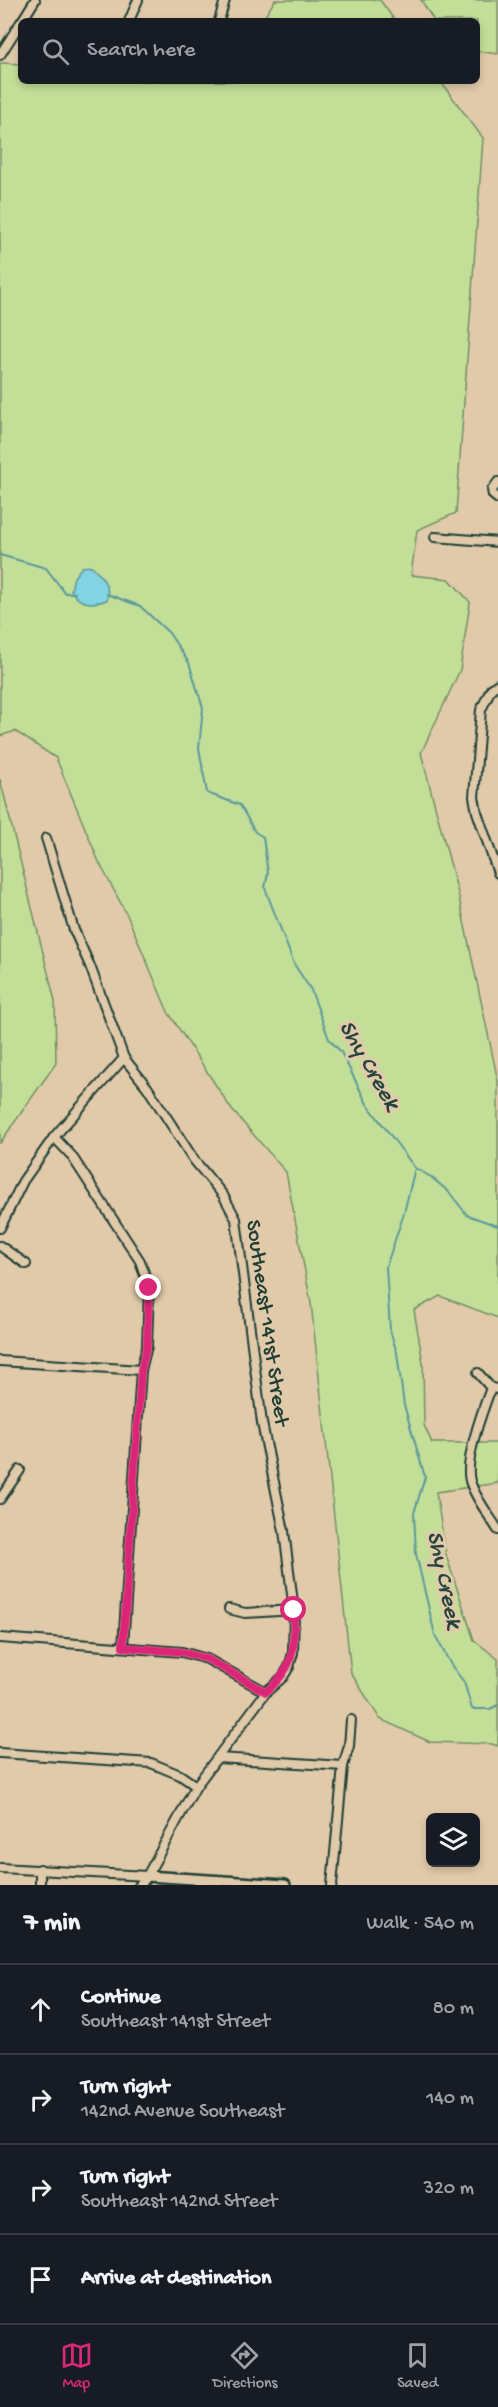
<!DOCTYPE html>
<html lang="en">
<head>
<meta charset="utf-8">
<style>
	:root { --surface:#171b24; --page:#20242c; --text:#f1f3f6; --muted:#9ea1a6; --line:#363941; --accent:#db2777 }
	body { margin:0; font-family:"Gochi Hand",sans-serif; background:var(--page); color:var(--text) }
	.controls { position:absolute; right:18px; bottom:18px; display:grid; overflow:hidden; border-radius:9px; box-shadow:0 3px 9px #0003 }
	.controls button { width:54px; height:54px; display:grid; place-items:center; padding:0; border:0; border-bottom:2px solid var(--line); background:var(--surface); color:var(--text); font:30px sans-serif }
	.stop { position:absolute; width:18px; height:18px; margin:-14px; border:4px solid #db2777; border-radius:50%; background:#fff }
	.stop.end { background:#db2777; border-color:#fff; box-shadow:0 2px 6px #0008 }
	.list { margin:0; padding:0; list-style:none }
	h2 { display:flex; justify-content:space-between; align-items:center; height:78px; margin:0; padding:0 24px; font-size:26px }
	h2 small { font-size:20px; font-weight:400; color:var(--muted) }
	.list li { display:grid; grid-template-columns:39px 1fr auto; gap:18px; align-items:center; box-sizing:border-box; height:90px; padding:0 24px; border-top:2px solid var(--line) }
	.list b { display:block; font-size:22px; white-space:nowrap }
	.list p { margin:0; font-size:20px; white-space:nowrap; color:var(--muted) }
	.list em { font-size:20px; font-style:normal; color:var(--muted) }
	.icon { flex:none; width:33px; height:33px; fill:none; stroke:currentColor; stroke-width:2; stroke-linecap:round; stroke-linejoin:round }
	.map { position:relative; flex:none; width:498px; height:1885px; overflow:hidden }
	.search { position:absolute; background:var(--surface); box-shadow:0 3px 9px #0003; left:18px; right:18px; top:18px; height:66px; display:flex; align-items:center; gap:15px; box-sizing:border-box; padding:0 21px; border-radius:9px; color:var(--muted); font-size:22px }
	.sheet { height:438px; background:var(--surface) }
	nav { display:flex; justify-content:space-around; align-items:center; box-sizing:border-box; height:84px; border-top:2px solid var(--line); background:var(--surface); font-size:16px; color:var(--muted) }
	nav a { display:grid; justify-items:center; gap:3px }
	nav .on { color:var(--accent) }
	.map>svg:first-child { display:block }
	.green { fill:#c3df97; stroke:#718e66; stroke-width:1.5 }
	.water { fill:#84d3e2; stroke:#5c979c; stroke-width:1.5 }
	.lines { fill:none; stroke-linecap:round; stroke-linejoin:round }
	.stream { stroke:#5c979c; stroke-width:2 }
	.minor-casing { stroke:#1f3d34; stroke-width:12 }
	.tertiary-casing { stroke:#1f3d34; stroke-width:14 }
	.minor { stroke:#e1caaa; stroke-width:8 }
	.tertiary { stroke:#e1caaa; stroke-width:9 }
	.route { stroke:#db2777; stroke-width:8 }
	.labels { text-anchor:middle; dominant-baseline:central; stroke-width:6; stroke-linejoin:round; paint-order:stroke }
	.street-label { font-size:22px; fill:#1f3d34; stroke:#e1caaa }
	.water-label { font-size:24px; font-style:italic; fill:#24443d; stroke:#e1caaa }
</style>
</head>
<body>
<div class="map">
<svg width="498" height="1885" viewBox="0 0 498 1885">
	<rect width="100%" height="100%" fill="#e1caaa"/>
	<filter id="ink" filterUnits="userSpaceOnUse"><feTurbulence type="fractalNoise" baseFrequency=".0167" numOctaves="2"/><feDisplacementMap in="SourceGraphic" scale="12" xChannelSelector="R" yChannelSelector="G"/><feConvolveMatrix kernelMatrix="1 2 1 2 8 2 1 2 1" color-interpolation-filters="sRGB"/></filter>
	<g filter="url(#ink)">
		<!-- green -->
		<g class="green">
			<polygon points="275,0 380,0 395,21 262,21"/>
			<polygon points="421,0 498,0 498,54 477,51 477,21 434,21"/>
			<polygon points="0,63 21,64 21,81 440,81 483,138 456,513 417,530 411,575 449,579 470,602 460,670 421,753 458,893 498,1081 498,1318 440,1296 414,1310 423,1363 424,1425 432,1443 498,1443 498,1483 436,1492 446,1555 474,1640 498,1659 498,1746 492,1744 430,1742 380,1719 351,1673 311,1303 286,1172 232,1110 168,1012 127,915 99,862 56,758 15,731 0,736"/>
			<polygon points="0,779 55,1001 56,1063 0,1143"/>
		</g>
		<!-- water -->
		<path class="water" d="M92 566C101 576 111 586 107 600 94 605 78 605 71 590L74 577 82 567Z"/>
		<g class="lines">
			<!-- stream -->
			<g class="stream">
				<polyline points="0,555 46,568 65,593 75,593"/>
				<polyline points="107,594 140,606 169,633 189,663 203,708 199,748 207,793 240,805 255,832 263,837 268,873 265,888 294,964 311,990 329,1039 341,1052 367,1104 415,1168 404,1213 386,1267 390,1330 397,1353 404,1405 425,1477 414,1513 416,1554 435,1635 451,1665 464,1682 472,1709 490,1709 498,1705"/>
				<polyline points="415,1168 431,1177 449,1192 467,1215 498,1226"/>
			</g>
			<defs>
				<g id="minor">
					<polyline points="22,21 35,0"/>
					<polyline points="129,21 138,0"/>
					<polyline points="219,21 225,0"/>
					<polyline points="0,55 21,22"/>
					<polyline points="498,482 492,490 493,495 498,499"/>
					<polyline points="435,537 498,542"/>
					<polyline points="498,684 491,689 481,710 474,797 477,812 498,873"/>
					<polyline points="54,1137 71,1155 140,1261 149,1288 147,1346 141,1370 123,1647"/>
					<polyline points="0,1228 23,1181 54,1137 124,1058"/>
					<polyline points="0,1246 26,1264"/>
					<polyline points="0,1361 141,1370"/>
					<polyline points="478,1373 491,1388 498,1389"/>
					<path d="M491 1388C483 1409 464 1460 470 1481 475 1498 489 1515 498 1530"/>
					<polyline points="0,1499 20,1470"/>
					<polyline points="229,1609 245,1613 294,1610"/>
					<polyline points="0,1638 182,1652 207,1659 266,1692"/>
					<polyline points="0,1753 151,1763 180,1775 196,1786"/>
					<polyline points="218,1758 343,1766"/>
					<polyline points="0,1868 147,1876 196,1786 266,1692 283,1677 289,1667 293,1653 294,1610 284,1531 262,1423 236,1219 223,1195 194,1160 147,1087 124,1058 90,966 74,930 46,838"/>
					<polyline points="40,1885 40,1869"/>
					<polyline points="332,1885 343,1766 349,1746 351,1720"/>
				</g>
				<polyline id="tertiary" points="140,1885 147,1876 285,1885"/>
			</defs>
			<!-- minor casing -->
			<use href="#minor" class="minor-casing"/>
			<!-- tertiary casing -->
			<use href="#tertiary" class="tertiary-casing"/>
			<!-- minor -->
			<use href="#minor" class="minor"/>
			<!-- tertiary -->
			<use href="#tertiary" class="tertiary"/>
		</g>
	</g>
	<g class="lines" filter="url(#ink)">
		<!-- route -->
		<path class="route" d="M149 1288 147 1346 141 1370 123 1647 182 1652 207 1659 266 1692C298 1663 293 1650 294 1610"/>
	</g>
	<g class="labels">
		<!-- street labels -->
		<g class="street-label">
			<text transform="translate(266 1323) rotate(82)">Southeast 141st Street</text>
		</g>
		<!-- water labels -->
		<g class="water-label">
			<text transform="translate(368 1066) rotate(60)">Shy Creek</text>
			<text transform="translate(443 1580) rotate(78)">Shy Creek</text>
		</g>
	</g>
</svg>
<div class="controls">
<button><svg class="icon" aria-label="layers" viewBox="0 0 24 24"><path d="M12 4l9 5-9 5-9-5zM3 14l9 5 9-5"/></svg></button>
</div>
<div class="stop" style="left:294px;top:1610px"></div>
<div class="stop end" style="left:149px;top:1288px"></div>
<div class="search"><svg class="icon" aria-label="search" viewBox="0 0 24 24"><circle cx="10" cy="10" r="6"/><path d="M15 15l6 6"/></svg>Search here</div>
</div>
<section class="sheet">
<h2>7 min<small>Walk · 540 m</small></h2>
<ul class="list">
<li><svg class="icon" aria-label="ahead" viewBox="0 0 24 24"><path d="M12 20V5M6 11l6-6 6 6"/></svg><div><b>Continue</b><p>Southeast 141st Street</p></div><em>80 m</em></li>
<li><svg class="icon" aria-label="right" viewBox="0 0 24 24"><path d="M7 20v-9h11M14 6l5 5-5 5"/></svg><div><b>Turn right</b><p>142nd Avenue Southeast</p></div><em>140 m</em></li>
<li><svg class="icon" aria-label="right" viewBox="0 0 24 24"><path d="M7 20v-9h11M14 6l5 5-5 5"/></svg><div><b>Turn right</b><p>Southeast 142nd Street</p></div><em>320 m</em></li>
<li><svg class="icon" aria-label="arrive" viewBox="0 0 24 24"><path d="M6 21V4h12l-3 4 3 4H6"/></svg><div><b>Arrive at destination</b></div></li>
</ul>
</section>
<nav>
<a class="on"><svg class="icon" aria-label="map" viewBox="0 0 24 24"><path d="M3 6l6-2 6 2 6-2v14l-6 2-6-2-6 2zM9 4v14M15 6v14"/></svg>Map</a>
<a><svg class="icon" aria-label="directions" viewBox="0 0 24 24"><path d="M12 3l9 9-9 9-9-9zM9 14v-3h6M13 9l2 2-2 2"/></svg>Directions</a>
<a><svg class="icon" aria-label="saved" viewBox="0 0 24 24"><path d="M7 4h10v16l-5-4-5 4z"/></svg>Saved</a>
</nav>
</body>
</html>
